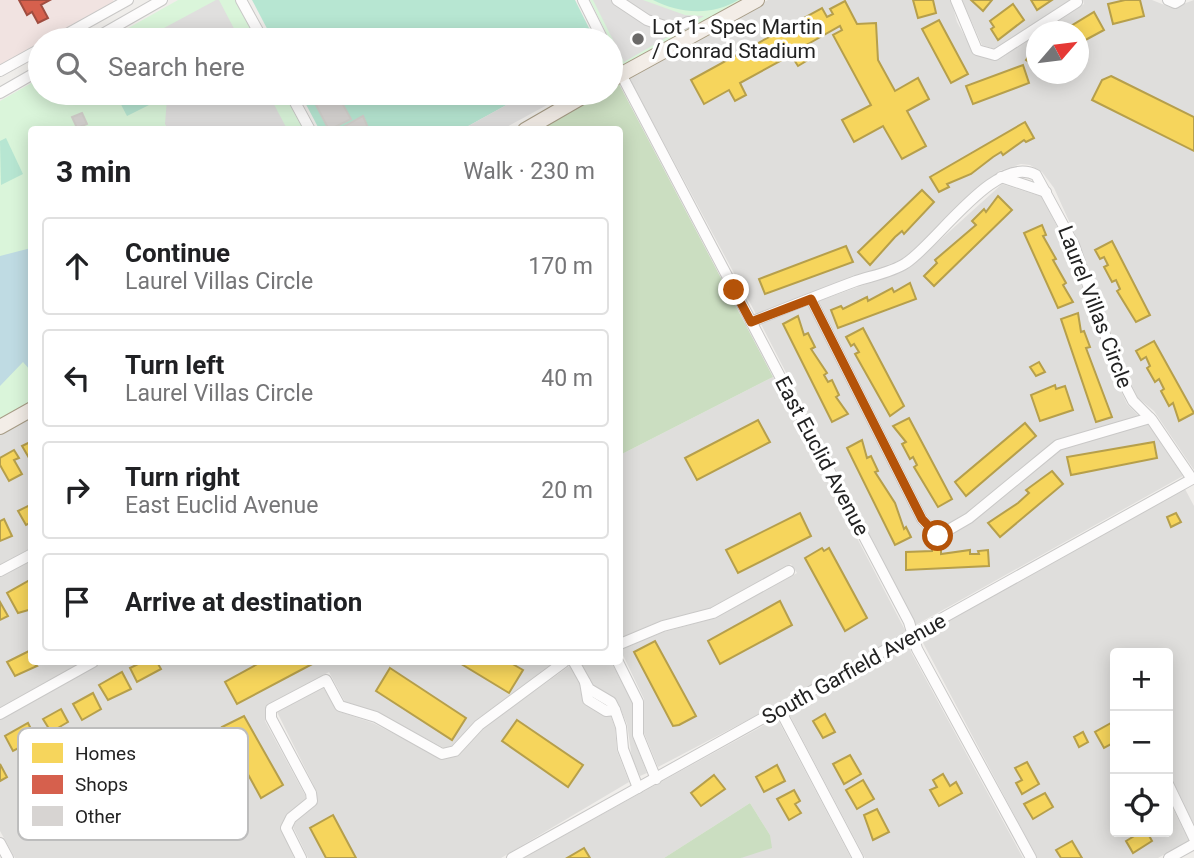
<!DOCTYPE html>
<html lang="en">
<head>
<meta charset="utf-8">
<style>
	:root { --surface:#fff; --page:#f2f2f2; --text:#202124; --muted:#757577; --line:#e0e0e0 }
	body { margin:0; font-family:Roboto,sans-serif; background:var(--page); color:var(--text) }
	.controls { position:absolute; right:21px; bottom:21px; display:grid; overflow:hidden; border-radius:7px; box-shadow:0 4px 18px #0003 }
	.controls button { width:63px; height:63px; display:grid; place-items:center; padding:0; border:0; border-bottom:2px solid var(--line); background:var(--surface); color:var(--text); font:35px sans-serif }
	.compass { position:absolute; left:1026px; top:21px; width:63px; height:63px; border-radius:50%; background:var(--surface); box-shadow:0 4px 18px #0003; rotate:62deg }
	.stop { position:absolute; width:21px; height:21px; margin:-16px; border:5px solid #b45309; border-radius:50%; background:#fff }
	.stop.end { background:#b45309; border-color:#fff; box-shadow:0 2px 7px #0008 }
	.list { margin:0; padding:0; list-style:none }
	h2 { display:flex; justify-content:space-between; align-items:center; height:91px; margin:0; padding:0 28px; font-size:30px }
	h2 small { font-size:23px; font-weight:400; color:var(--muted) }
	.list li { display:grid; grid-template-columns:46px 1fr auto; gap:21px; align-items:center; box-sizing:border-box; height:98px; margin:0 14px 14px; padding:0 14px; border:2px solid var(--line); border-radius:7px }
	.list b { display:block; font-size:26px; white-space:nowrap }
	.list p { margin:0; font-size:23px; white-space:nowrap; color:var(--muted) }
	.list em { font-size:23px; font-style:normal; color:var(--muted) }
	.icon { flex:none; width:38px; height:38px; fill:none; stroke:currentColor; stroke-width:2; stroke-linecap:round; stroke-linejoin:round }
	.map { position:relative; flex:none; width:1194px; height:858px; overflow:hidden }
	.search { position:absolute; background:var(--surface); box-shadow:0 4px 18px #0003; left:28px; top:28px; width:595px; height:77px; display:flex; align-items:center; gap:18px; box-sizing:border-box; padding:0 24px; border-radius:38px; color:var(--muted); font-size:26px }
	.panel { position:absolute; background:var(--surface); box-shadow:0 4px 18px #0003; left:28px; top:126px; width:595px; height:539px; border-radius:7px }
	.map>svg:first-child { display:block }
	.residential { fill:#dfdedc }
	.commercial { fill:#f1e3e1 }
	.forest { fill:#cbdec1 }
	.park { fill:#daf5da }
	.pitch { fill:#b7e6d2 }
	.parking { fill:#e0dfde }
	.water { fill:#bfdbe3 }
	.homes { fill:#f6d55c; stroke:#b69f4b; stroke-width:2 }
	.shops { fill:#d6604d; stroke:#a04d40; stroke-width:2 }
	.building { fill:#d7d4d2; stroke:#d3d0cc; stroke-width:2 }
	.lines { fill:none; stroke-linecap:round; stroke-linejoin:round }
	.minor-casing { stroke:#c9c8c7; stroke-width:12 }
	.major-casing { stroke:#a79c86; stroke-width:16 }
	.minor { stroke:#fdfcfc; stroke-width:10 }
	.major { stroke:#f3ede7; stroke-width:14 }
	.route { stroke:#b45309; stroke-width:9 }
	.poi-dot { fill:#6a6968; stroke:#fff; stroke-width:2.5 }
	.labels { text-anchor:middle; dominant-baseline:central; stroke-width:7; stroke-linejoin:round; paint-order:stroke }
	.poi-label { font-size:21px; fill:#222; stroke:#fff; text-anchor:start }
	.street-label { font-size:21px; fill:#222; stroke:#fff }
	.key { fill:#fff; stroke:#bdbdbd; stroke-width:2 }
	.key-label { font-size:19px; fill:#222 }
</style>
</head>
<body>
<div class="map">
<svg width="1194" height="858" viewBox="0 0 1194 858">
	<rect width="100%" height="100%" fill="#f0eeeb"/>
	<!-- residential -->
	<g class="residential">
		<polygon points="768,0 951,0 957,22 975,55 998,59 1036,34 1036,74 1078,74 1078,32 1041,31 1084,4 1083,0 1152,0 1172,8 1194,0 1194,470 1154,411 1138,398 1124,369 1079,243 1054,188 1042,172 1030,165 1021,164 999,171 903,259 756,314 628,76"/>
		<polygon points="962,0 1070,0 995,49 982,45"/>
		<polygon points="1002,184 1042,197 1068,248 1113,374 1127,404 1139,416 1054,441 966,513 939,529 927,515 819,301 908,269"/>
		<polygon points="808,306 917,521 933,540 941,540 1060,450 1148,424 1183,476 916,625 761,324"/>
		<polygon points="773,377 906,632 822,681 658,767 644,733 644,699 620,649 664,632 715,618 797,573 791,564 711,608 661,621 620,638 620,455"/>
		<polygon points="31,415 31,548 0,565 0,433"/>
		<polygon points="1185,489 1194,506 1194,825 1168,771 1168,653 1115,653 1115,832 1168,832 1168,798 1189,841 1158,858 1037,858 920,637"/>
		<polygon points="31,560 32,662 82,662 0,708 0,577"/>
		<polygon points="909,643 911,652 1023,858 865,858 788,712"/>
		<polygon points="104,662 554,662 476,720 453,746 444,748 379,713 345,702 329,672 269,705 265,721 305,795 306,799 287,814 281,826 294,858 15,858 0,831 0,720"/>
		<polygon points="575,662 611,662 633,703 633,737 647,773 640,776 632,758 627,724 618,703 608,708 615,728 617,751 629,782 501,858 308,858 293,827 296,821 316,805 317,792 277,712 323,687 337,711 373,723 443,759 459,755 483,728"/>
		<polygon points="777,718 851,858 741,858 770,835 750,803 664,858 523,858"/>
	</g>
	<!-- commercial -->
	<polygon class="commercial" points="0,0 113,0 114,2 0,65"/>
	<!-- forest -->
	<g class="forest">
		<polygon points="618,82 773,377 620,455 620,130 536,130 600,93 611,93 611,86"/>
		<polygon points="750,803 770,835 772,848 741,858 664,858"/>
	</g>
	<!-- park -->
	<g class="park">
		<polygon points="178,0 236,0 257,40 107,40"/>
		<polygon points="590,0 746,0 623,67"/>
		<polygon points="40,78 40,93 284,93 303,129 32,130 31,402 0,420 0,101"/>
	</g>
	<!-- pitch -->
	<g class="pitch">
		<polygon points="252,0 575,0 595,40 273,40"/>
		<path d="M653 0H738C712 16 680 14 653 0Z"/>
		<polygon points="115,93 168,93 169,95 127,116"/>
		<polygon points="300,93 528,93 461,130 319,129"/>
		<polygon points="6,138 23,174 1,185 0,141"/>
	</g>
	<!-- parking -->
	<g class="parking">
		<polygon points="216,0 219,0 240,40 153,40 151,35"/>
		<polygon points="593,0 643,0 685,15 704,16 624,62"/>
		<polygon points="180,93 268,93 287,129 168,129 165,124 167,99"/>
		<polygon points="528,93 569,93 503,129 463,129"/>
	</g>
	<!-- water -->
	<polygon class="water" points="31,248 31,371 23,362 0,386 0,256"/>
	<!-- homes -->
	<g class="homes">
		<polygon points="913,0 933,0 936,13 918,18"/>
		<polygon points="971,0 992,0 983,11"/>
		<polygon points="1031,0 1052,0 1037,10"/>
		<polygon points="1125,0 1140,0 1144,16 1113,24 1108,4"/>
		<polygon points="845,1 857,24 876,23 878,60 895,91 918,78 929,99 907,111 926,146 902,159 883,126 854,142 842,120 871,105 833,35 842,30 840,26 801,48 808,60 798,66 791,55 740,83 746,95 735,101 729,90 704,104 691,80 822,8 827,17 833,14 830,9"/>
		<polygon points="1013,4 1024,20 998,40 991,29 994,27 990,21"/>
		<polygon points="1094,12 1104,30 1078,44 1078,32 1067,32 1066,29"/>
		<polygon points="939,20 968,74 951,83 922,29"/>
		<polygon points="1036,45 1036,67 1026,60"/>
		<polygon points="1023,65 1029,83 973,104 966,86"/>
		<polygon points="1111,76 1194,117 1194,151 1092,100 1102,80"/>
		<polygon points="1025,122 1034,138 1026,142 1024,140 1003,155 1001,152 993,157 971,174 947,184 949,187 939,192 930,177"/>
		<polygon points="922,190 934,202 904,234 902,231 895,237 870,265 858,252"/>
		<polygon points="998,196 1012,210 934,286 924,276 937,263 935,260 976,225 972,221 984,209 986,212"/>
		<polygon points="1042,225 1046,235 1043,236 1056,259 1053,260 1066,283 1063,285 1073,302 1058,308 1024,233"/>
		<polygon points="1112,241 1150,315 1136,322 1117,291 1120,289 1116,280 1112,282 1104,267 1108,265 1104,257 1100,259 1095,250"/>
		<polygon points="846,246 853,262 765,294 759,279"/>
		<polygon points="910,283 916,299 838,328 831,310 841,306 843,309 867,297 868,301 892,288 894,292"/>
		<polygon points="1078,313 1081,332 1084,331 1090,347 1086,348 1112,417 1096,422 1061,319"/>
		<polygon points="798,316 804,335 808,333 815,347 811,349 827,373 824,375 828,382 832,380 839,395 836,397 848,414 832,422 783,324"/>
		<polygon points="863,328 904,406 890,416 855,354 859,352 854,344 851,346 846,337"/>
		<polygon points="1154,341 1194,413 1179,421 1173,403 1169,406 1161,391 1164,389 1159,379 1155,382 1147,368 1150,366 1146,357 1141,360 1136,351"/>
		<polygon points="1039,362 1045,372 1036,376 1030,367"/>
		<polygon points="1055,385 1056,389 1065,386 1073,410 1040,421 1031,395"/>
		<polygon points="909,418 952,499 938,507 914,467 917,465 913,457 910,459 902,444 906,442 893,426"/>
		<polygon points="758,420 770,442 697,480 685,458"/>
		<polygon points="1025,423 1036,436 966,496 955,482"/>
		<polygon points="862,440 867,458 871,456 878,471 875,472 895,503 904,529 906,527 911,537 895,545 847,448"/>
		<polygon points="32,441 32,463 22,446"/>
		<polygon points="1154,442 1157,458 1071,475 1067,457"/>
		<polygon points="14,450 19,458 14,460 22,474 9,481 0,465 0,458"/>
		<polygon points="1052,471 1063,484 1000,537 988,523 1018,503 1029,493 1026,490"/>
		<polygon points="32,504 32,522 26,525 18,511"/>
		<polygon points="800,513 811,536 738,573 726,550"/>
		<polygon points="1176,513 1181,522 1171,527 1167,517"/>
		<polygon points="4,519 12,536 0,541 0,521"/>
		<polygon points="932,546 941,546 941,554 970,550 970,554 979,554 978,551 988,550 989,566 906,570 906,552 932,551"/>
		<polygon points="822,548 824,551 829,548 867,618 845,631 805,558"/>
		<polygon points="30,580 32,609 18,613 7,593"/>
		<polygon points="780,601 792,625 720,664 708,641"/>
		<polygon points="0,602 8,616 0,620"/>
		<polygon points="655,641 696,716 679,725 673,726 634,652"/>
		<polygon points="29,651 32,662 37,666 15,676 7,662"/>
		<polygon points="142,662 157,662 161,669 137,682 130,668"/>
		<polygon points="261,662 316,662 237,704 225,682"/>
		<polygon points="458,662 509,662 523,670 509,693"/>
		<polygon points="390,668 466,718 452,740 376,691"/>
		<polygon points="122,672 131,689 108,700 99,685"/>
		<polygon points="93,693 101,709 82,720 73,704"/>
		<polygon points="61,709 68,722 51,732 43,719"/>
		<polygon points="825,714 835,732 823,738 813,721"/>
		<polygon points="244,716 283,785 261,798 222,727"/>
		<polygon points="517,720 583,765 568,787 502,741"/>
		<polygon points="28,723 36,739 13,751 5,736"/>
		<polygon points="1111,723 1115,742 1104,748 1095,732"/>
		<polygon points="1083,732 1088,742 1079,747 1074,737"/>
		<polygon points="850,755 861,774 844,784 833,764"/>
		<polygon points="1027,762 1039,784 1022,794 1016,783 1022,780 1015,768"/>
		<polygon points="0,764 7,777 0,781"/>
		<polygon points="777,765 785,781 764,792 756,777"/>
		<polygon points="943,774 950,786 956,782 962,793 939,806 930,790 937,787 933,780"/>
		<polygon points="714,775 725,789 701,806 691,793"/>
		<polygon points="863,780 874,799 857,809 846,790"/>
		<polygon points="794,790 800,801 795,804 801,813 789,820 777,799"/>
		<polygon points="1045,793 1053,807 1033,819 1024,804"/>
		<polygon points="877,809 889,832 873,840 864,815"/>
		<polygon points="333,815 356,858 326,858 310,828"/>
		<polygon points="1141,832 1147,832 1152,841 1133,853 1126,841"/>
		<polygon points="1072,841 1082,858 1061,858 1056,850"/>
		<polygon points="584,848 590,858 567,858"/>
	</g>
	<!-- shops -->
	<polygon class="shops" points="19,0 50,0 41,5 48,18 38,23 32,12 27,15"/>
	<!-- building -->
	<g class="building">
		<polygon points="294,29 314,35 313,40 290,40"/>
		<polygon points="96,93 105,93 108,99 101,103"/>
		<polygon points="320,93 340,93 337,94 351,119 329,130 315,103 323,99"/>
		<polygon points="82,113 87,124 77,128 72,117"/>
		<polygon points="363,116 369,130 338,130"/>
	</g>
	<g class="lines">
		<defs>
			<g id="minor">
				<polyline points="241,0 263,40"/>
				<polyline points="583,0 603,40"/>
				<polyline points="617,0 647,20 673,29 688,22"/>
				<polyline points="956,0 977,50 995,55 1077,2"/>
				<polyline points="1168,0 1175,3 1180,0"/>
				<polyline points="56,40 128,0"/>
				<polyline points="92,40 162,0"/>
				<polyline points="611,55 909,622 917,649 1031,858"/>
				<polyline points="0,71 40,49"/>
				<polyline points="0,93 40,70"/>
				<polyline points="290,93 310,130"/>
				<polyline points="1001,177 1046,192"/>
				<polyline points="811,299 922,519 938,536 969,518 1058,445 1150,418"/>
				<path d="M751 322C786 308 821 294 856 281 871 276 893 272 906 263 937 243 996 153 1036 175L1074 245 1118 372 1133 401 1152 420 1192 479"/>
				<polyline points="0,571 32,554"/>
				<polyline points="620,644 663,626 713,613 789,571"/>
				<polyline points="574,662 589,689 611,702 615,710 621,727 623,749 638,788"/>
				<polyline points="618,662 638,702 638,735 656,779"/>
				<polyline points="585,682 588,700 606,711 615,710"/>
				<polyline points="780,710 858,858"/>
				<polyline points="0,714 93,662"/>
				<polyline points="1168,784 1194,838"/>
				<polyline points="0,843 8,858"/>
				<polyline points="301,858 286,828 291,818 312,801 311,793 271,718 271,709 326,680 340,706 376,717 442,754 455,751 479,725 564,662"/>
				<polyline points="512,858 1194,478"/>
				<polyline points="1169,858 1194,844"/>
			</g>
			<g id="major">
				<polyline points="611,80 757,0"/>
				<polyline points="525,130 589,93"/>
				<polyline points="0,427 32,409"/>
			</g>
		</defs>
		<!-- minor casing -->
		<use href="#minor" class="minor-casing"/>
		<!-- major casing -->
		<use href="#major" class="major-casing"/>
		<!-- minor -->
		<use href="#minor" class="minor"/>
		<!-- major -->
		<use href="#major" class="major"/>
	</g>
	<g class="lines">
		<!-- route -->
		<polyline class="route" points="734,290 751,322 811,299 922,519 938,536"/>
	</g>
	<!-- markers -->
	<circle class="poi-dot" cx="638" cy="39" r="7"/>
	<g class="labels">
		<!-- poi labels -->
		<g class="poi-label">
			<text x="652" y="27">Lot 1- Spec Martin<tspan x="652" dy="24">/ Conrad Stadium</tspan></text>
		</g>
		<!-- street labels -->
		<g class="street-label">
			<text transform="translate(1095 307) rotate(69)">Laurel Villas Circle</text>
			<text transform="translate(822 456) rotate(62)">East Euclid Avenue</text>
			<text transform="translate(854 669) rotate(-29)">South Garfield Avenue</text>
		</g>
	</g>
	<!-- legend -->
	<rect x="18" y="728" width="230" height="112" rx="10" class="key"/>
	<rect x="32" y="743" width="31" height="20" fill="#f6d55c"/>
	<rect x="32" y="775" width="31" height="19" fill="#d6604d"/>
	<rect x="32" y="806" width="31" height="20" fill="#d7d4d2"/>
	<g class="key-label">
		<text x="75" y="760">Homes</text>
		<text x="75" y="791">Shops</text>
		<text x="75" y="823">Other</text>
	</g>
</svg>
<div class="controls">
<button>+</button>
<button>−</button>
<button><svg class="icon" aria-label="locate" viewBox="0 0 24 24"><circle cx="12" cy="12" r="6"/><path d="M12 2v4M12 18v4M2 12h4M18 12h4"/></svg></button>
</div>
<svg class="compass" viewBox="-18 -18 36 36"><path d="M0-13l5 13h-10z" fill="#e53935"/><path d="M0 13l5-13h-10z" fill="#757577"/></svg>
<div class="stop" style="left:938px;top:536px"></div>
<div class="stop end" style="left:734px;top:290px"></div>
<div class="search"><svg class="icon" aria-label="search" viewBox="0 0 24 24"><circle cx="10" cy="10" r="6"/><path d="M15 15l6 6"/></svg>Search here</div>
<section class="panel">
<h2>3 min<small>Walk · 230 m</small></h2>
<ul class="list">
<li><svg class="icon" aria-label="ahead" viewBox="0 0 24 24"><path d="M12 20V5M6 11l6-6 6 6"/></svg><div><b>Continue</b><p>Laurel Villas Circle</p></div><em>170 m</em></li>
<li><svg class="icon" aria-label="left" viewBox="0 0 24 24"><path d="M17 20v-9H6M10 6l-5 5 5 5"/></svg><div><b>Turn left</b><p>Laurel Villas Circle</p></div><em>40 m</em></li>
<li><svg class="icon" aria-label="right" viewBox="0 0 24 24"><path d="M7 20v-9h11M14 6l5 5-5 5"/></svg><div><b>Turn right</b><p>East Euclid Avenue</p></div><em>20 m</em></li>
<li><svg class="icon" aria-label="arrive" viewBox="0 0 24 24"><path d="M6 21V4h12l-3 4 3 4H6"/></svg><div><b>Arrive at destination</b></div></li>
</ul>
</section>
</div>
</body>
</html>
